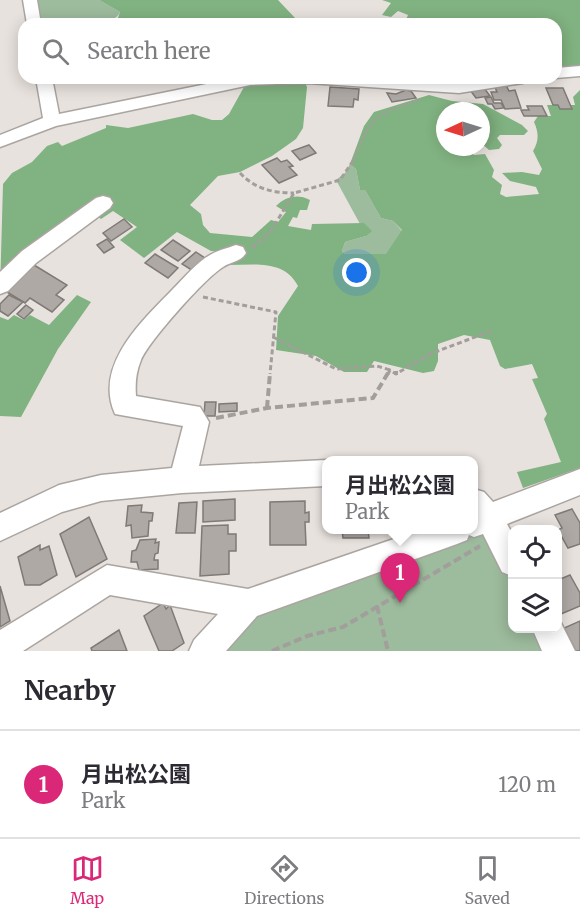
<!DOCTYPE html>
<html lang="en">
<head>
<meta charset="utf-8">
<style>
	:root { --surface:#fff; --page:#f2f2f3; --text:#2b2b33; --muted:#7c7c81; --line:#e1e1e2; --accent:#db2777 }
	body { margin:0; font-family:Merriweather,"Noto Sans JP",serif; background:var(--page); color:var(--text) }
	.controls { position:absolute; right:18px; bottom:18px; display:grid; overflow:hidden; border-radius:12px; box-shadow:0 3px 15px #0003 }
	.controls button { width:54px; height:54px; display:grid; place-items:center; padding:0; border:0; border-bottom:2px solid var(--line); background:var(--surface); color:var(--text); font:30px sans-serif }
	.compass { position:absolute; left:436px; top:102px; width:54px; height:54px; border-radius:50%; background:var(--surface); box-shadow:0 3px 15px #0003; rotate:266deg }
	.you { position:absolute; left:357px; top:273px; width:21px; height:21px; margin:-15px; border:4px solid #fff; border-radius:50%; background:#1a73e8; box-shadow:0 0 0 9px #1a73e833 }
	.badge { display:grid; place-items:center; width:39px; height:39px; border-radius:50%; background:var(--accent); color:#fff; font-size:20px; font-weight:700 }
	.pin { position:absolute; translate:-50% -50px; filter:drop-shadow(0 2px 3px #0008) }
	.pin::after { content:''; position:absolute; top:32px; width:21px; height:18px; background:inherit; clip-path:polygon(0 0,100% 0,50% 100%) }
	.popup { position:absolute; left:322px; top:456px; width:156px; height:78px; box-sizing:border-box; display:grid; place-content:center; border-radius:12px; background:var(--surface); filter:drop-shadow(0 2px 4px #0005); font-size:20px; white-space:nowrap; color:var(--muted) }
	.popup b { font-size:22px; color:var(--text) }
	.popup::after { content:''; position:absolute; left:50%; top:100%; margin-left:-12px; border:12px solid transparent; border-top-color:var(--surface) }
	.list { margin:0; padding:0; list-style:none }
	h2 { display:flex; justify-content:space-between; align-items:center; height:78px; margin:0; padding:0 24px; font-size:26px }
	h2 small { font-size:20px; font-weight:400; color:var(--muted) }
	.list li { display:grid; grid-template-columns:39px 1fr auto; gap:18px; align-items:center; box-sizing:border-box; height:108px; padding:0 24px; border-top:2px solid var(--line) }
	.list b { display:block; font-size:22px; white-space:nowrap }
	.list p { margin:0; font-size:20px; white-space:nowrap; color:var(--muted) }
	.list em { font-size:20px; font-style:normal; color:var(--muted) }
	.icon { flex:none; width:33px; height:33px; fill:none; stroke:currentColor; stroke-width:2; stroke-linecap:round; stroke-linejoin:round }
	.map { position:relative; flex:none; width:580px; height:651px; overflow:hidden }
	.search { position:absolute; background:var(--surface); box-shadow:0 3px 15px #0003; left:18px; right:18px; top:18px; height:66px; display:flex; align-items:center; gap:15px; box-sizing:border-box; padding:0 21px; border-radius:18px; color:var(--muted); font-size:22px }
	.sheet { height:186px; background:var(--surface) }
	nav { display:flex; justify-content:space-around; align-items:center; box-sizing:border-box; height:84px; border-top:2px solid var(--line); background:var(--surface); font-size:16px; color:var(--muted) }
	nav a { display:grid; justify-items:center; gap:3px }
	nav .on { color:var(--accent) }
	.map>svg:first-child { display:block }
	.green { fill:#9dbb9d }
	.forest { fill:#81b281 }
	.building { fill:#afa9a6; stroke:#7f7a76; stroke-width:1.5 }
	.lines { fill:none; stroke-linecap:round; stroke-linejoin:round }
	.minor-casing { stroke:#aba5a1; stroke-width:3 }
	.path-far2 { stroke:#a29e9b; stroke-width:2; stroke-dasharray:4.5 2; stroke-linecap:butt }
	.path-far1 { stroke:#a29e9b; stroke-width:3; stroke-dasharray:5 3; stroke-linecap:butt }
	.path { stroke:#a29e9b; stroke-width:4; stroke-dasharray:8 4; stroke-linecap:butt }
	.minor { fill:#fff; fill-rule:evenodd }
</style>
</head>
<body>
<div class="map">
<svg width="580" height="651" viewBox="0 0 580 651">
	<rect width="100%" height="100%" fill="#e8e2de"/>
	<!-- green -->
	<g class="green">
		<path d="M37 0H99L120 12C112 31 60 24 41 24Z"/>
		<polygon points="350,164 356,169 360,190 365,190 381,218 393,221 402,231 387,254 345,254 342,251 345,242 366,236 364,223 360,224 336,180 345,173"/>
		<polygon points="487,529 512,578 512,628 539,629 551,651 225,651 255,617 322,589"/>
	</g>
	<!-- forest -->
	<g class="forest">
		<polygon points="99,0 278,0 296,19 306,24 107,24 118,18 120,12"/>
		<polygon points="382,0 580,0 580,70 556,76 556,24 398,24 405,22 408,15 398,11 391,17 382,15 391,3"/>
		<path d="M257 83H305L307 87 303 128 296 139 272 156 240 172 218 176 190 205 201 214 203 225 210 233 252 237 271 220 278 222 286 212 276 206C285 197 297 193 310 200L307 210H300L297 218 293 217 288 226 311 230 312 224 364 223 372 231 366 236 345 242 342 251 345 254H386L402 230 393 221 381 218 365 190H360L356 169 350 164 364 126 374 112 429 95 452 101 483 104 522 125 528 131 524 135H500L497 138 502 145 499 149 489 150 481 143V111H445V147H467L474 155 485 154 494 170 492 177 502 185 500 194 506 197 539 194 536 187 510 181 502 173 522 172 539 175 542 169 533 151C539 141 539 133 534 122L538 116H551L547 105H575L573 97 580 90V468L523 488 517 472 561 462 544 419 547 414 532 379 538 378 532 364 505 369 500 366 490 340 464 335 438 344V361L434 371 423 373 374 361 367 372H344L316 356 276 350 278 316 298 286C284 259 254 265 227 265L235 256 229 252 211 251 177 232 144 258 120 240 137 227 113 211 101 219 97 216 0 292 3 184 12 173 32 162 47 146 58 142 62 146 106 128V125L128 128 193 114 212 120H222L229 114 244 87Z"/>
		<polygon points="77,295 91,302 58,349 21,417 0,416 0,317 8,320 14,315 24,320 30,315 49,325"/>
	</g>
	<!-- building -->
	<g class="building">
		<polygon points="494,85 506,85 509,91 515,90 521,108 505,109 501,100 494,100 491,92 497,92"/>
		<polygon points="330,87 359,89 358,100 354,99 353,107 328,106"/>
		<polygon points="484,88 490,96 476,98 470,90"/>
		<polygon points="546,88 563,88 572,109 560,109 558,105 553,105"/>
		<polygon points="406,90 411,91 416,98 392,102 387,93 396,94"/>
		<polygon points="491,97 494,103 501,103 504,108 495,109 492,104 488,104 485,98"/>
		<polygon points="527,106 542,106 547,116 524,116 521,110 529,110"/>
		<polygon points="309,145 316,153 300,160 292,151"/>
		<polygon points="277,158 281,162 287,160 293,166 289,167 297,175 279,183 262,165"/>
		<polygon points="124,219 132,227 111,241 103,233"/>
		<polygon points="107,239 114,247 104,253 97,245"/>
		<polygon points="173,240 190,251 178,261 161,250"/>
		<polygon points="196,252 211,262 198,274 182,264"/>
		<polygon points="155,254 178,268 168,278 145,263"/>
		<polygon points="34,265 67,285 56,295 64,300 52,312 30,298 25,303 7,292"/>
		<polygon points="9,295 23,302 8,316 0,311 0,304"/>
		<polygon points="26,305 33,310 24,319 17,314"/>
		<polygon points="205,402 216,402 215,416 204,416"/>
		<polygon points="237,403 237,411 219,412 219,404"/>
		<polygon points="235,499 235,520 203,522 203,501"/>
		<polygon points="305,501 305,513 309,512 309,522 305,522 306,545 270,545 270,502"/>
		<polygon points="197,502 195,533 176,533 179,503"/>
		<polygon points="142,505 141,512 153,513 152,521 149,521 148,536 132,538 131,525 126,526 128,506"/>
		<polygon points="572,509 580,523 580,544 568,548 558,530 562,528 555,515"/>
		<polygon points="89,517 107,559 76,577 60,534"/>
		<polygon points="228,525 228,534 236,534 236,551 229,551 229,574 200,576 202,526"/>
		<polygon points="342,530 368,530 369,538 343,538"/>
		<polygon points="156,539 155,543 159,542 158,553 155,554 154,560 158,560 158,569 139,570 137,562 131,562 132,551 136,550 140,540"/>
		<polygon points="40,545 40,550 49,546 57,575 40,585 25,585 18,557"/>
		<polygon points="570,575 580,593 580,606 561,614 558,607 558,580"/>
		<polygon points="0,586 10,621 0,627"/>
		<polygon points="163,603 166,609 170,605 184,643 172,651 159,651 144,616"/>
		<polygon points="580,621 580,651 576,651 564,628"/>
		<polygon points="119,630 127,651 92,651 91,648"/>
	</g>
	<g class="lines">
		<defs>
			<g id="minor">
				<polygon points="23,0 37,0 41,24 27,24"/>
				<polygon points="580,66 580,76 556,78 556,68"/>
				<polygon points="36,78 52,78 59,114 236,78 381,78 459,83 492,78 531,78 523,83 459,93 308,83 250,85 56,126 0,147 0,135 43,118"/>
				<polygon points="103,196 110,198 113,203 110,208 36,263 8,291 0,294 0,272 22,251 96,198"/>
				<path d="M236 245 243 247 246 253C241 262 232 261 223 267 205 278 149 341 141 360 136 372 135 383 136 396L200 407 209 422 199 466 326 460V486L182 493 101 501 62 512 0 541V513L59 485 101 475 172 468 183 426 115 414C93 365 143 320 173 289 184 278 197 262 210 255 218 250 228 248 236 245Z"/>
				<polygon points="580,469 580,495 507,524 512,533 512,576 502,572 483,534 474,537 469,535 467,540 457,544 257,616 226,651 189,651 194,640 218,614 110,595 23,651 0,651 0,630 107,565 248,589 420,530 474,530 474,489 484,492 493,502"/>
				<polygon points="558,617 575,651 542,651 532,628 558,628"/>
			</g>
		</defs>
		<!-- minor casing -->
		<use href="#minor" class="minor-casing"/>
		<!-- path-far2 -->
		<path class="path-far2" d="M352 162C374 115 370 116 420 100"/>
		<!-- path-far1 -->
		<g class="path-far1">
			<path d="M240 173C255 189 273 193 294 193"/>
			<polyline points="252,248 271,231 294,193 340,180 353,161"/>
			<polyline points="203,297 276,312 270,374"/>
			<polyline points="273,337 336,369 377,366 390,370"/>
			<polyline points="388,374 390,370 396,374 430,354 491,331"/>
		</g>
		<!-- path -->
		<g class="path">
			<polyline points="394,373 398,373"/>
			<polyline points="267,408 270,373"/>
			<polyline points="216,418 267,408 373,398 388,373"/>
			<polyline points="377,606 388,651"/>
			<polyline points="272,651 307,636 343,627 480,546"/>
		</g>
		<!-- minor -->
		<use href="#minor" class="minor"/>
	</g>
</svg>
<div class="controls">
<button><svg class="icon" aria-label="locate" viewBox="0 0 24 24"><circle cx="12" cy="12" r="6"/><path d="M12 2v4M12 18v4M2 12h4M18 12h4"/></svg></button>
<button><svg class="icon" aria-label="layers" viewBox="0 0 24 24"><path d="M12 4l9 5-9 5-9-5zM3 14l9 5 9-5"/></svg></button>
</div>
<svg class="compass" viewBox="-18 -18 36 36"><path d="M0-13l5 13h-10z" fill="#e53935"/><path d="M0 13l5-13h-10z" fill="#7c7c81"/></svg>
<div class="you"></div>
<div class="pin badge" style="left:400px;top:603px">1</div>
<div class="popup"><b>月出松公園</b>Park</div>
<div class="search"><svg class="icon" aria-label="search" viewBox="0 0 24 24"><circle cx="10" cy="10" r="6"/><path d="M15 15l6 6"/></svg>Search here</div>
</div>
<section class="sheet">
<h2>Nearby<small></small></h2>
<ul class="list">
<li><span class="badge">1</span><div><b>月出松公園</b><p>Park</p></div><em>120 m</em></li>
</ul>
</section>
<nav>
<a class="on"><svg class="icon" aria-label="map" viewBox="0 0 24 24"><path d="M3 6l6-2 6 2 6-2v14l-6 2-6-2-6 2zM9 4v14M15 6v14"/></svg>Map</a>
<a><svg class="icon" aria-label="directions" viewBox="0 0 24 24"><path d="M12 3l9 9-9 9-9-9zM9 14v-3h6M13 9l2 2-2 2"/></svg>Directions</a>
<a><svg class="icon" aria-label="saved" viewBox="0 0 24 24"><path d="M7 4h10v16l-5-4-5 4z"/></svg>Saved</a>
</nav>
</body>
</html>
